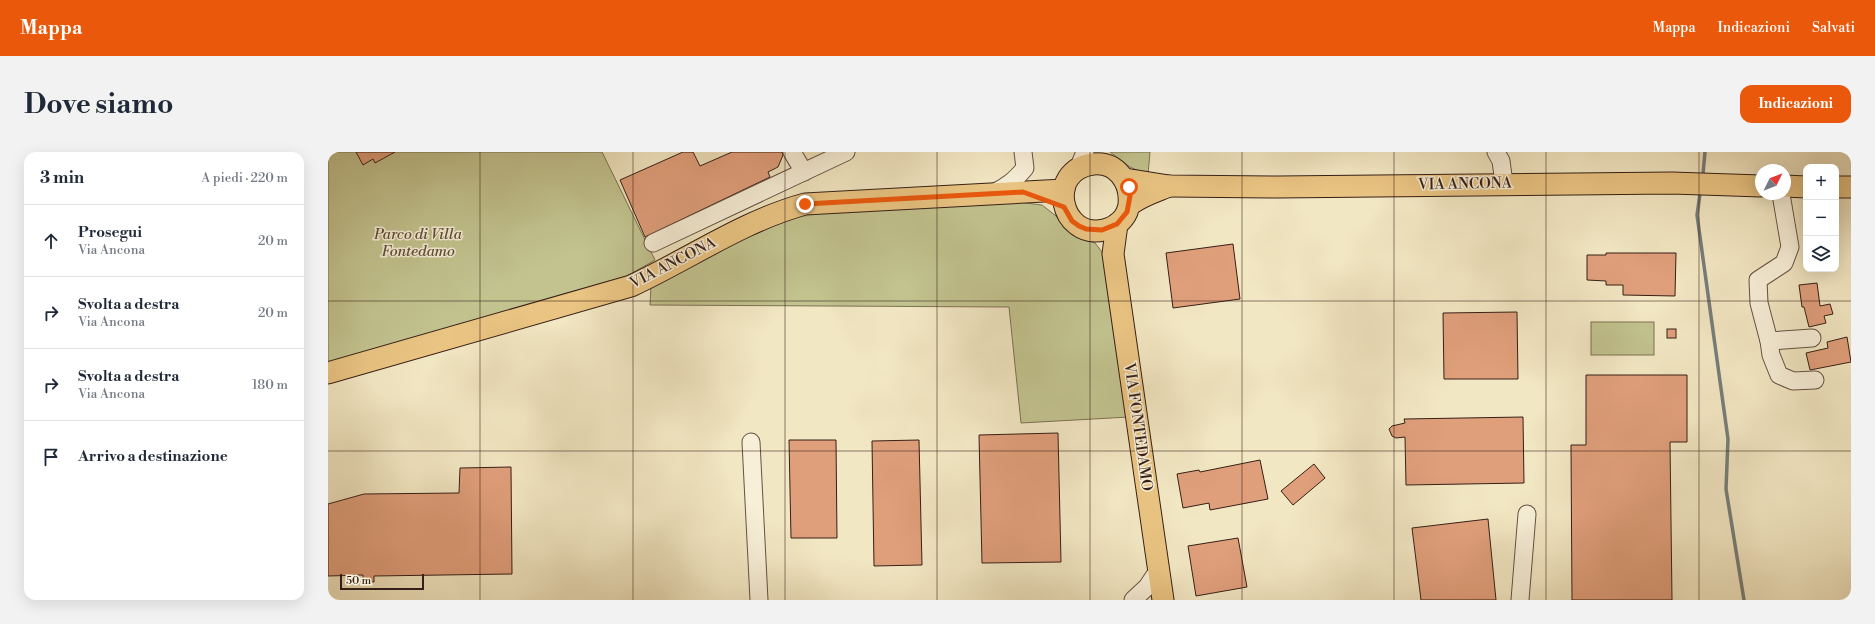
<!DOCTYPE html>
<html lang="it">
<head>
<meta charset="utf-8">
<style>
	:root { --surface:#fff; --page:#f2f2f3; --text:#1f2937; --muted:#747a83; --line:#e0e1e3; --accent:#ea580c }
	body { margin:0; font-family:"Libre Bodoni",serif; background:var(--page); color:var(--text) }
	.controls { position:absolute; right:12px; top:12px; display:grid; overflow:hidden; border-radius:8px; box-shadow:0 4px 16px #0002 }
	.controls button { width:36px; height:36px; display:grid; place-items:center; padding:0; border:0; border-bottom:1px solid var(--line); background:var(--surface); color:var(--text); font:20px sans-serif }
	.compass { position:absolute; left:1427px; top:12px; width:36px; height:36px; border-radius:50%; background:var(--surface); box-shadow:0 4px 16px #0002; rotate:47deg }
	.scale { position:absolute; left:12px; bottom:10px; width:84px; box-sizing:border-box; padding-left:4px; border:2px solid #361f17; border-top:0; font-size:11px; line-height:14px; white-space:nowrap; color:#361f17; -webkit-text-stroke:3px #f7efd8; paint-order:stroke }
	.stop { position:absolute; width:12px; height:12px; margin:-9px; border:3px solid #ea580c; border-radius:50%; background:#fff }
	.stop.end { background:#ea580c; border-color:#fff; box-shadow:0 1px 4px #0008 }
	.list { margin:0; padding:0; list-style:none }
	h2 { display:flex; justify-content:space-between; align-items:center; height:52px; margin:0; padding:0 16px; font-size:17px }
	h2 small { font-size:13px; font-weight:400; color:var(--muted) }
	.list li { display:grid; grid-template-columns:26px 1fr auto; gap:12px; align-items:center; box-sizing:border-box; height:72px; padding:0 16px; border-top:1px solid var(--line) }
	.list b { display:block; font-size:15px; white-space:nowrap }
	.list p { margin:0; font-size:13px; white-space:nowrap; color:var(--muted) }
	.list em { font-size:13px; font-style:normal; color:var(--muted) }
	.icon { flex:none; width:22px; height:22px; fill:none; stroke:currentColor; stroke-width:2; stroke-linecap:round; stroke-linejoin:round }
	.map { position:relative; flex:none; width:1523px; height:448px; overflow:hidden; border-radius:12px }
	header { display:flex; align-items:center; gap:24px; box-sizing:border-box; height:56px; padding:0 20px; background:var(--accent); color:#fff }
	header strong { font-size:19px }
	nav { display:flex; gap:22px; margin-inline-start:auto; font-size:14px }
	.intro { display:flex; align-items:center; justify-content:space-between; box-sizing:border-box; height:96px; padding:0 24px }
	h1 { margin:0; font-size:28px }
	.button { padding:10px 18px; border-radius:12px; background:var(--accent); color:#fff; font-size:14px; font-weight:700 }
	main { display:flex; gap:24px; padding:0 24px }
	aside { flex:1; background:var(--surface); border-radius:12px; box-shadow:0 4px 16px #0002 }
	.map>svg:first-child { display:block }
	.green { fill:#c2c38f; stroke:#7c7153 }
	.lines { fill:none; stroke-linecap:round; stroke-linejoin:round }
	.stream { stroke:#767e7b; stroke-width:3.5 }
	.building { fill:#e09f7b; stroke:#361f17 }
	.minor-casing { stroke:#655142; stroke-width:19 }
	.major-casing { stroke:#361f17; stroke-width:23 }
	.minor { stroke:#f7efd8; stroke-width:17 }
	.major { stroke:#e9c482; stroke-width:21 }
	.route { stroke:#ea580c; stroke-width:5 }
	.grid { fill:none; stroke:#361f17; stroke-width:1; stroke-opacity:0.55 }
	.labels { text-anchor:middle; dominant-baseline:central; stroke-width:3; stroke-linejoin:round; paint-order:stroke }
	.street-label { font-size:15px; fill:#361f17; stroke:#f7efd8 }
	.park-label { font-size:15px; font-style:italic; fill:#60503b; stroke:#f7efd8 }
</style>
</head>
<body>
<header>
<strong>Mappa</strong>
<nav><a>Mappa</a><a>Indicazioni</a><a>Salvati</a></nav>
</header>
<div class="intro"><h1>Dove siamo</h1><a class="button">Indicazioni</a></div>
<main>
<aside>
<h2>3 min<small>A piedi · 220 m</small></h2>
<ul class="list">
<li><svg class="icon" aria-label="ahead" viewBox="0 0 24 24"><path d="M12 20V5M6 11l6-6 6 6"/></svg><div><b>Prosegui</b><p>Via Ancona</p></div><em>20 m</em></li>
<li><svg class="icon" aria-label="right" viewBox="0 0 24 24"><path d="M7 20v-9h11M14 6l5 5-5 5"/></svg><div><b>Svolta a destra</b><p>Via Ancona</p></div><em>20 m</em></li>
<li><svg class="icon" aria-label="right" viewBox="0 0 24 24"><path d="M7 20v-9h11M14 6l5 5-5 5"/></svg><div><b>Svolta a destra</b><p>Via Ancona</p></div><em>180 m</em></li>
<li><svg class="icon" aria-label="arrive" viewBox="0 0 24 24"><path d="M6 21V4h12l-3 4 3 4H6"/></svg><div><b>Arrivo a destinazione</b></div></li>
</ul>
</aside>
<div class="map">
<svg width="1523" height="448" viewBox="0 0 1523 448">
	<rect width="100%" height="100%" fill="#f2e7c3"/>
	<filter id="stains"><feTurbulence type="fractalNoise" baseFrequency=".005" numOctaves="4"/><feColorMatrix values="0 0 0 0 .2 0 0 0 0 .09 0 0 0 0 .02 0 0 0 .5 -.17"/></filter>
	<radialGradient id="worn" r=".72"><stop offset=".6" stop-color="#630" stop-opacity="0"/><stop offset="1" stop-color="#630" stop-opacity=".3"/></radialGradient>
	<!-- green -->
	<g class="green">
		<polygon points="0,0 274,0 327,108 299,124 0,211"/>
		<polygon points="782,0 822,0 820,23 802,15"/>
		<polygon points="689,50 714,53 728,64 744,83 767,91 774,100 801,265 693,271 681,155 322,153 323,134 440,71 480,61"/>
		<rect x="1263" y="170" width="63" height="33"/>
	</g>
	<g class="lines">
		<!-- stream -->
		<g class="stream">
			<polyline points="1375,22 1377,0"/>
			<polyline points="1372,42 1369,63 1400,287 1398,337 1416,448"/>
		</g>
	</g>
	<!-- building -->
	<g class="building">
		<polygon points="28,0 67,0 47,11 45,7 35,13"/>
		<polygon points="355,0 365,0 372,14 404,0 454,0 455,3 450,15 440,20 442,25 317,85 292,28"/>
		<polygon points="905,92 912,147 845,156 838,101"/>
		<polygon points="1278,101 1348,101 1347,144 1295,143 1295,133 1278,133 1278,129 1259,128 1259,103 1278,103"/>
		<polygon points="1489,131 1492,154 1502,152 1505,162 1496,164 1498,171 1481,175 1476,155 1474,155 1471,133"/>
		<polygon points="1189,160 1190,227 1116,227 1115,161"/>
		<rect x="1339" y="177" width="9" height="9"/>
		<polygon points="1519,185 1523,210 1482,218 1478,201 1500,196 1499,190"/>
		<polygon points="1258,223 1359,223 1359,290 1342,290 1344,448 1244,448 1243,293 1258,293"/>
		<polygon points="1195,265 1196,331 1078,333 1077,285 1068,286 1064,284 1061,277 1064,274 1077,271 1076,267"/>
		<polygon points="730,281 733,410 654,411 651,283"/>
		<polygon points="461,288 508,288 509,386 463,386"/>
		<polygon points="591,288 594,413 546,414 544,289"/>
		<polygon points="932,308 940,347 882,358 881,351 855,356 849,322 871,318 872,320"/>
		<polygon points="986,312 997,326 965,353 953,339"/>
		<polygon points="183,315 184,422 46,424 46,430 35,430 35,423 0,424 0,352 36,342 131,341 132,316"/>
		<polygon points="1160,367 1168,448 1093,448 1084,376"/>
		<polygon points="910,386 919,435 868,444 860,394"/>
	</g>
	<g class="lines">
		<defs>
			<g id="minor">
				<polyline points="464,0 476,20"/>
				<polyline points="1168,0 1173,9 1176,31"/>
				<polyline points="750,17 757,0"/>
				<path d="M665 41C679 35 687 28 697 16L695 0"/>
				<polyline points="1453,42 1462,95 1456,111 1430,128 1431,151 1441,189 1443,203 1451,223 1465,229 1487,228"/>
				<polyline points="325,91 518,0"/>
				<polyline points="1441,189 1484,186"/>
				<polyline points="423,290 431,448"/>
				<polyline points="805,448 819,435 831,417"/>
				<polyline points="1192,448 1199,362"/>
			</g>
			<g id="major">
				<polyline points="797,27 841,34 950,35 1344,31 1433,34"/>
				<polyline points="1457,34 1478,35"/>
				<polyline points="1508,35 1523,35"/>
				<path d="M801 52C803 31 789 9 765 12 717 18 732 88 776 78 786 76 795 69 799 60 800 57 800 54 803 52 813 44 829 39 841 34"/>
				<polyline points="789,72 785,102 835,448"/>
				<path d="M0 221 303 134C361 107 415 69 477 52L736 38"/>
			</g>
		</defs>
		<!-- minor casing -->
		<use href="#minor" class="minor-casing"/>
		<!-- major casing -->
		<use href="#major" class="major-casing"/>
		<!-- minor -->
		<use href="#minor" class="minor"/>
		<!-- major -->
		<use href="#major" class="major"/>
	</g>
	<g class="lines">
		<!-- route -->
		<polyline class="route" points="477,52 695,40 736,55 744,69 751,74 758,77 774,78 789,72 799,60 802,44 801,35"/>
	</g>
	<!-- grid -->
	<path class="grid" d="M152 0V448M305 0V448M457 0V448M609 0V448M762 0V448M914 0V448M1066 0V448M1218 0V448M1371 0V448M0 149H1523M0 299H1523"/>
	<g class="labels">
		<!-- street labels -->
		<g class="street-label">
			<text transform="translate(1137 32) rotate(-1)">VIA ANCONA</text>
			<text transform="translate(345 111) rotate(-27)">VIA ANCONA</text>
			<text transform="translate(810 275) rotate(82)">VIA FONTEDAMO</text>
		</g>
		<!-- park labels -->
		<g class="park-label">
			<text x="90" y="82">Parco di Villa<tspan x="90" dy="17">Fontedamo</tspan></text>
		</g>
	</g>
	<rect width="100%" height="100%" filter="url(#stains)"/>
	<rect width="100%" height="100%" fill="url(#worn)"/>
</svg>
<div class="controls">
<button>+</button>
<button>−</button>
<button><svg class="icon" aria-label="layers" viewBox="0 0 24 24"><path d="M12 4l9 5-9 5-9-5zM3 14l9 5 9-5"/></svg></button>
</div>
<svg class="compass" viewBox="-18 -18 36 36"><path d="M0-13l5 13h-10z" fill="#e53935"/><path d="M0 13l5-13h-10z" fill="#747a83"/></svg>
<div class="scale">50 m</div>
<div class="stop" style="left:801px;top:35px"></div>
<div class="stop end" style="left:477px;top:52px"></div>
</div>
</main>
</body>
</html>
